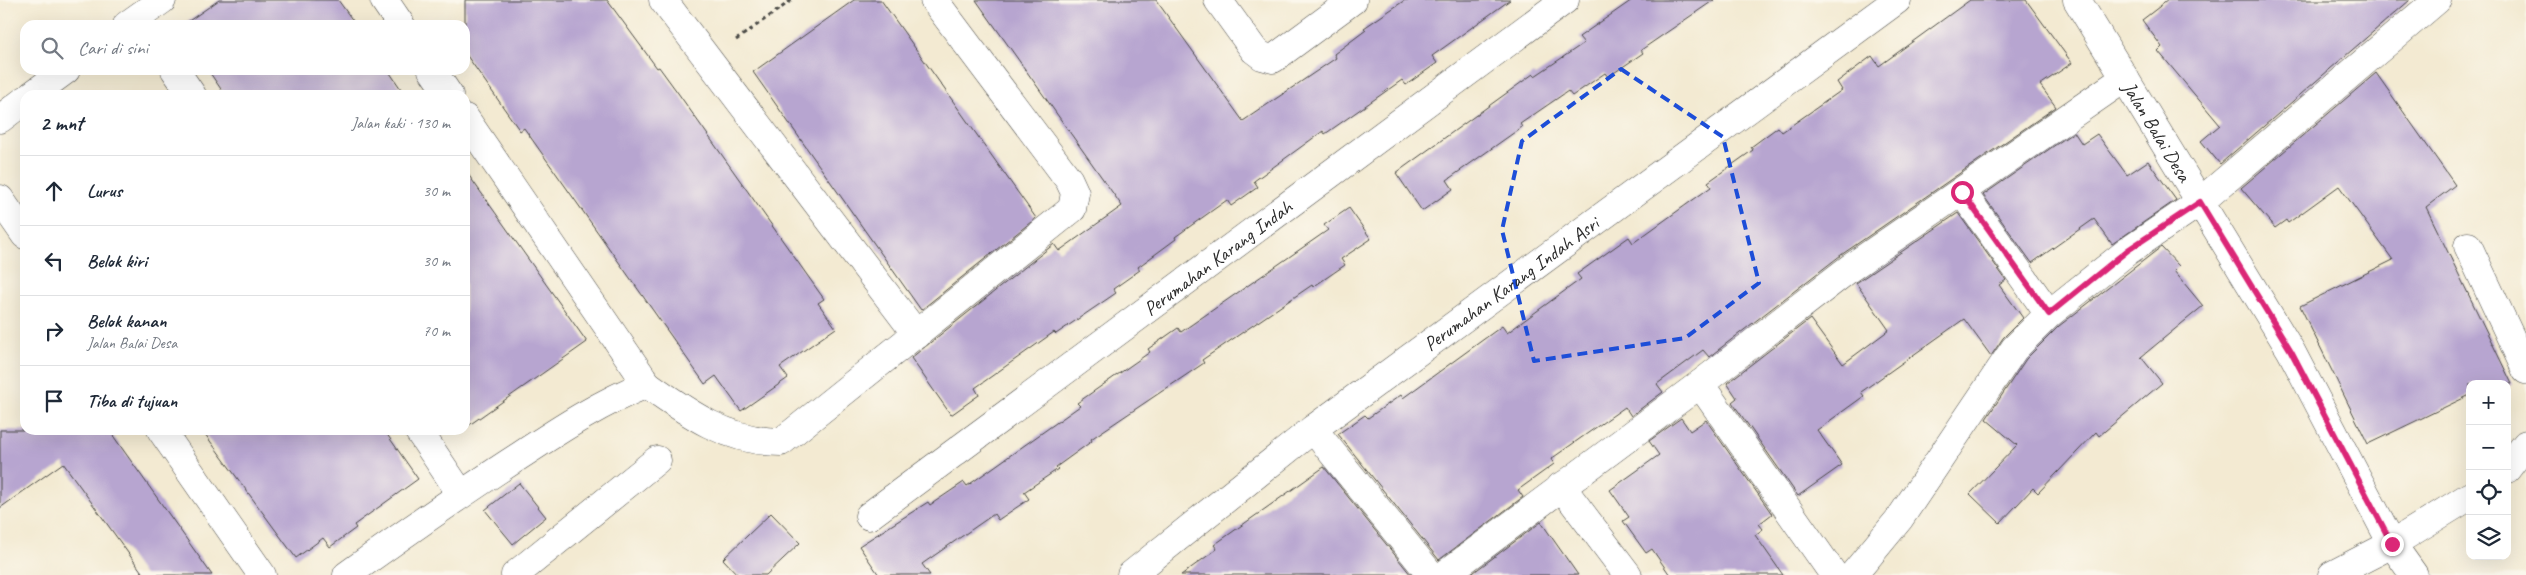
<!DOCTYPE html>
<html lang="id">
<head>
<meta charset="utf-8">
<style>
	:root { --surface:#fff; --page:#f6f6f7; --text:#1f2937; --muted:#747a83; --line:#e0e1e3 }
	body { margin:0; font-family:Caveat,sans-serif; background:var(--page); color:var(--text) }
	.controls { position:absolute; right:15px; bottom:15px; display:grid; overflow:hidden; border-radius:10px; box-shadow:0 5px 20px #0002 }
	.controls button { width:45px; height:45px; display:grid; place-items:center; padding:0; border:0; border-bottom:1px solid var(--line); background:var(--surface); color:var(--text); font:25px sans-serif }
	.stop { position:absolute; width:15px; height:15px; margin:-11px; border:4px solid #db2777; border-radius:50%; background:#fff }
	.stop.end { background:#db2777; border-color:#fff; box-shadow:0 1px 5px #0008 }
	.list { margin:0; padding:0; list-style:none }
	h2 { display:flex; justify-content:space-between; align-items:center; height:65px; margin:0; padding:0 20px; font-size:21px }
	h2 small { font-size:16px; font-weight:400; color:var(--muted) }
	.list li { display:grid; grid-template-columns:32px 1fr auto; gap:15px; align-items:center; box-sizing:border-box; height:70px; padding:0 20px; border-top:1px solid var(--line) }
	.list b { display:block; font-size:19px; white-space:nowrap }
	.list p { margin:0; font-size:16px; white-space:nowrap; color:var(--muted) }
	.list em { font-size:16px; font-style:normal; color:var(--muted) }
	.icon { flex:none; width:28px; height:28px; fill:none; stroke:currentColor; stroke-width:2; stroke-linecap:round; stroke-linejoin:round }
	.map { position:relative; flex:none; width:2526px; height:575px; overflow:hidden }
	.search { position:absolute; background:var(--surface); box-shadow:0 5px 20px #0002; left:20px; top:20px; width:450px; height:55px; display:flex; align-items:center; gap:12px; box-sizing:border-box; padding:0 18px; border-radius:15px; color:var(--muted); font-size:19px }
	.panel { position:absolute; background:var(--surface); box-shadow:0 5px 20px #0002; left:20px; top:90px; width:450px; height:345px; border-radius:15px }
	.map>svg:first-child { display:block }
	.building { fill:#b7a5d0 }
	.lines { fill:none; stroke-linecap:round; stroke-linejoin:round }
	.street-casing { stroke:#494844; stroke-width:29 }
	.path { stroke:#494844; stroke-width:3; stroke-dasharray:4 4; stroke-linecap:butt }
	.street { stroke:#fff; stroke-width:28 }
	.route { stroke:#db2777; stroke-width:6 }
	.marked { fill:none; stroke:#1d4ed8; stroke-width:4; stroke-dasharray:10 6; stroke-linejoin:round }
	.labels { text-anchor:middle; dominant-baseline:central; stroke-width:4; stroke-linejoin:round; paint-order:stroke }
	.street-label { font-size:20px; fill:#2b2b2b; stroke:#fbf7ec }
</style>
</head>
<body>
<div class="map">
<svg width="2526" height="575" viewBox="0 0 2526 575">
	<rect width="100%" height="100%" fill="#fbf7ec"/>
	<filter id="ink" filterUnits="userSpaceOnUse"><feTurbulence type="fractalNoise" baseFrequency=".02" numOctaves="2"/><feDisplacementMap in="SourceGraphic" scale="10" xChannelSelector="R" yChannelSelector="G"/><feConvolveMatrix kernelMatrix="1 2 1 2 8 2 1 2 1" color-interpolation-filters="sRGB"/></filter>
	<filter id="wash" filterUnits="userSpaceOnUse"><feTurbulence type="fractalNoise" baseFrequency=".0096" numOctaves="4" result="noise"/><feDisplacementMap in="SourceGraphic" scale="20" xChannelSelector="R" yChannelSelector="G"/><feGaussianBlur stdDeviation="1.12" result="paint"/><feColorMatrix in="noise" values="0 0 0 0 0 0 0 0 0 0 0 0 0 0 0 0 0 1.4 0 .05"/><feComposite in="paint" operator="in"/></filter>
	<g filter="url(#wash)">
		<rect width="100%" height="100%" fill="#f3ead2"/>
		<g id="blocks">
			<!-- building -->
			<g class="building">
				<polygon points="219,0 338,0 356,25 183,25"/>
				<polygon points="465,0 607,0 657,68 659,67 678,93 824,299 818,303 836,328 780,367 788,378 741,411 716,376 705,384 524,128 520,131 465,53"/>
				<polygon points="854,0 881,0 1036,218 921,310 753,72"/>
				<polygon points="976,0 1156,0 1243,121 1336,58 1334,54 1366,30 1364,28 1405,0 1510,0 1432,56 1437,63 1406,85 1402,80 1325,134 1323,131 1254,181 1258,187 1231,206 1227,200 1175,237 1176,239 1138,267 1140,270 1113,289 1116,293 1056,334 1054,332 975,388 979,395 951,415 911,358 1054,244 1059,251 1122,206"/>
				<polygon points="1632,0 1714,0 1641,50 1643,53 1608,77 1605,73 1572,96 1568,91 1520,124 1522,127 1447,180 1453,189 1422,211 1396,173 1533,74 1535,76 1584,43 1579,37"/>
				<polygon points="1970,0 2026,0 2072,63 2040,85 2056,107 1841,255 1709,357 1703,350 1657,384 1663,392 1631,416 1625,407 1551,459 1554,464 1518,490 1523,497 1439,560 1338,434 1365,415 1368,418 1401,395 1403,398 1502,326 1507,333 1581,279 1577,274 1629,237 1633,243 1711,187 1708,182 1753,150 1751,147 1778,127 1782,132 1842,90 1837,82 1872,56 1879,66"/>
				<polygon points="2168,0 2410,0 2220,164 2201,141 2220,125 2158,51 2162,47 2142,20"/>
				<polygon points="208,70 388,70 405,95 225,95"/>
				<polygon points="2376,73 2455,185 2426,207 2512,384 2470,384 2470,395 2368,444 2300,306 2393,260 2339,186 2288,223 2286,220 2275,228 2241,188"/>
				<polygon points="2074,132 2082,144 2097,134 2127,175 2148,161 2176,200 2112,244 2094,219 2032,263 1983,195"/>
				<polygon points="465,170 587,342 465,428"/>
				<polygon points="1349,208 1371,239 1341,259 1345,265 1313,287 1312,285 1202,360 1204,363 1091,439 1092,441 1056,467 1058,469 1024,492 1029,499 998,520 994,514 922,564 930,575 879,575 859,546 928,502 930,505 964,482 967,486 1080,406 1077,403 1150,352 1148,349 1178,328 1181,332 1328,230 1324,225"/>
				<polygon points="1958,213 2006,280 1999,285 2023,318 2003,338 1991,356 1964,319 1861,392 1864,396 1817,430 1842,465 1798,496 1732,402 1737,398 1727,383 1810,319 1843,364 1889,330 1856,283"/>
				<polygon points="2161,247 2179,266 2174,271 2203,306 2141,357 2162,383 2099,436 2096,432 2038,493 2033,488 2000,523 1970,494 2017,445 1986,419 2026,359 2059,326"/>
				<polygon points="1681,418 1690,431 1706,420 1772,514 1759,524 1763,529 1755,535 1783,575 1670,575 1652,549 1646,553 1623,521 1629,517 1610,490 1659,455 1649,441"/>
				<polygon points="0,430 109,430 212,575 144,575 63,463 0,508"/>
				<polygon points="202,430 384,430 418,479 354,525 356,528 330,547 323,538 296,558"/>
				<polygon points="1324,467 1411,575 1181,575 1217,549 1214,545"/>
				<polygon points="519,483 546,517 513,544 485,510"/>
				<polygon points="771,513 800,543 766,575 738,575 723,559"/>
				<polygon points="1541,522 1578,575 1470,575"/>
			</g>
		</g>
	</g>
	<g filter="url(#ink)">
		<use href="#blocks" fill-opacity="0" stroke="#494844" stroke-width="1"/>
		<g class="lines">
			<defs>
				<g id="street">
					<polyline points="384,0 401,25"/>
					<polyline points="663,0 917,335"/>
					<polyline points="1218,0 1254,50 1262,56 1273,59 1353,0"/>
					<path id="s1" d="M2077 0 2291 351 2392 544 2414 575"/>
					<polyline points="127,25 162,0"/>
					<polyline points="175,70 192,95"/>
					<polyline points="432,70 449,95"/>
					<polyline points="32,95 66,70"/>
					<polyline points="465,118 647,384"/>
					<polyline points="0,119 25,100"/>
					<polyline points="1962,192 2049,314"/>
					<polyline points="0,199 25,235"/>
					<polyline points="2468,246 2526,370"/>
					<polyline points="1700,384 1834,575"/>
					<polyline points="1313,429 1431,575"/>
					<polyline points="161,430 262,575"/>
					<polyline points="418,430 461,494"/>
					<polyline points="2507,469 2526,444"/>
					<polyline points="1561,486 1628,575"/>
					<path id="s2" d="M869 516 1565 0"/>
					<path d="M347 575C404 534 462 493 521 455 562 428 602 402 647 384 689 414 728 442 781 442L1072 209 1075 193 1069 180 934 0"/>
					<polyline points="515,575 657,460"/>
					<path id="s3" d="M1131 575 1313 429 1897 0"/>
					<polyline points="1444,575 1700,384 1850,268 2125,78"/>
					<polyline points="1853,575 1900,518 2014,349 2049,314 2128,251 2200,202 2437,0"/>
					<polyline points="2332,575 2392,544 2470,496"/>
				</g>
			</defs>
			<!-- street casing -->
			<use href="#street" class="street-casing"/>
			<!-- path -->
			<polyline class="path" points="736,40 792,0"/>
			<!-- street -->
			<use href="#street" class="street"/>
		</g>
	</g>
	<g class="lines" filter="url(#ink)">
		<!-- route -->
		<polyline class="route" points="1962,192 2049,314 2128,250 2200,202 2291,351 2392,544"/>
	</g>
	<!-- marked area -->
	<path class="marked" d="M1621 69 1723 137 1759 283 1685 338 1534 361 1502 230 1522 141Z"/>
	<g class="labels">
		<!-- street labels -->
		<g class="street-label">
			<text stroke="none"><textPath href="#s1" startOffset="154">Jalan Balai Desa</textPath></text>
			<text stroke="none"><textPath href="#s2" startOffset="434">Perumahan Karang Indah</textPath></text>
			<text stroke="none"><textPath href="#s3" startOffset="479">Perumahan Karang Indah Asri</textPath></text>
		</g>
	</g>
</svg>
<div class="controls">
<button>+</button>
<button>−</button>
<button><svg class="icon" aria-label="locate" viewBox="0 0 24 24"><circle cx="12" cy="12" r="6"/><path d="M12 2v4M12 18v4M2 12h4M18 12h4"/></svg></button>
<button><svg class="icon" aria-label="layers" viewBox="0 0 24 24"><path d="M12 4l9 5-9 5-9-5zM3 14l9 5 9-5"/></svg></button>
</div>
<div class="stop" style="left:1962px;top:192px"></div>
<div class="stop end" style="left:2392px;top:544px"></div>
<div class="search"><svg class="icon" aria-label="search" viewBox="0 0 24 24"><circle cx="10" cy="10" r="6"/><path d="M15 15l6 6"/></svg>Cari di sini</div>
<section class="panel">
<h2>2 mnt<small>Jalan kaki · 130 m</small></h2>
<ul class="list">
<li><svg class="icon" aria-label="ahead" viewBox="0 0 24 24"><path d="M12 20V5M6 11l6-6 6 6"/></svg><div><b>Lurus</b></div><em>30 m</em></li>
<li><svg class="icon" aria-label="left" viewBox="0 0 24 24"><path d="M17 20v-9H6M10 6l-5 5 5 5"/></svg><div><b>Belok kiri</b></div><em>30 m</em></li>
<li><svg class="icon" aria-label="right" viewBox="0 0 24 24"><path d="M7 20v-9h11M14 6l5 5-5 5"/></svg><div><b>Belok kanan</b><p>Jalan Balai Desa</p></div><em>70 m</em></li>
<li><svg class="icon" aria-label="arrive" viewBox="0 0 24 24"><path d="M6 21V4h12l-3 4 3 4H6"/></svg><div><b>Tiba di tujuan</b></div></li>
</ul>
</section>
</div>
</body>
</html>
